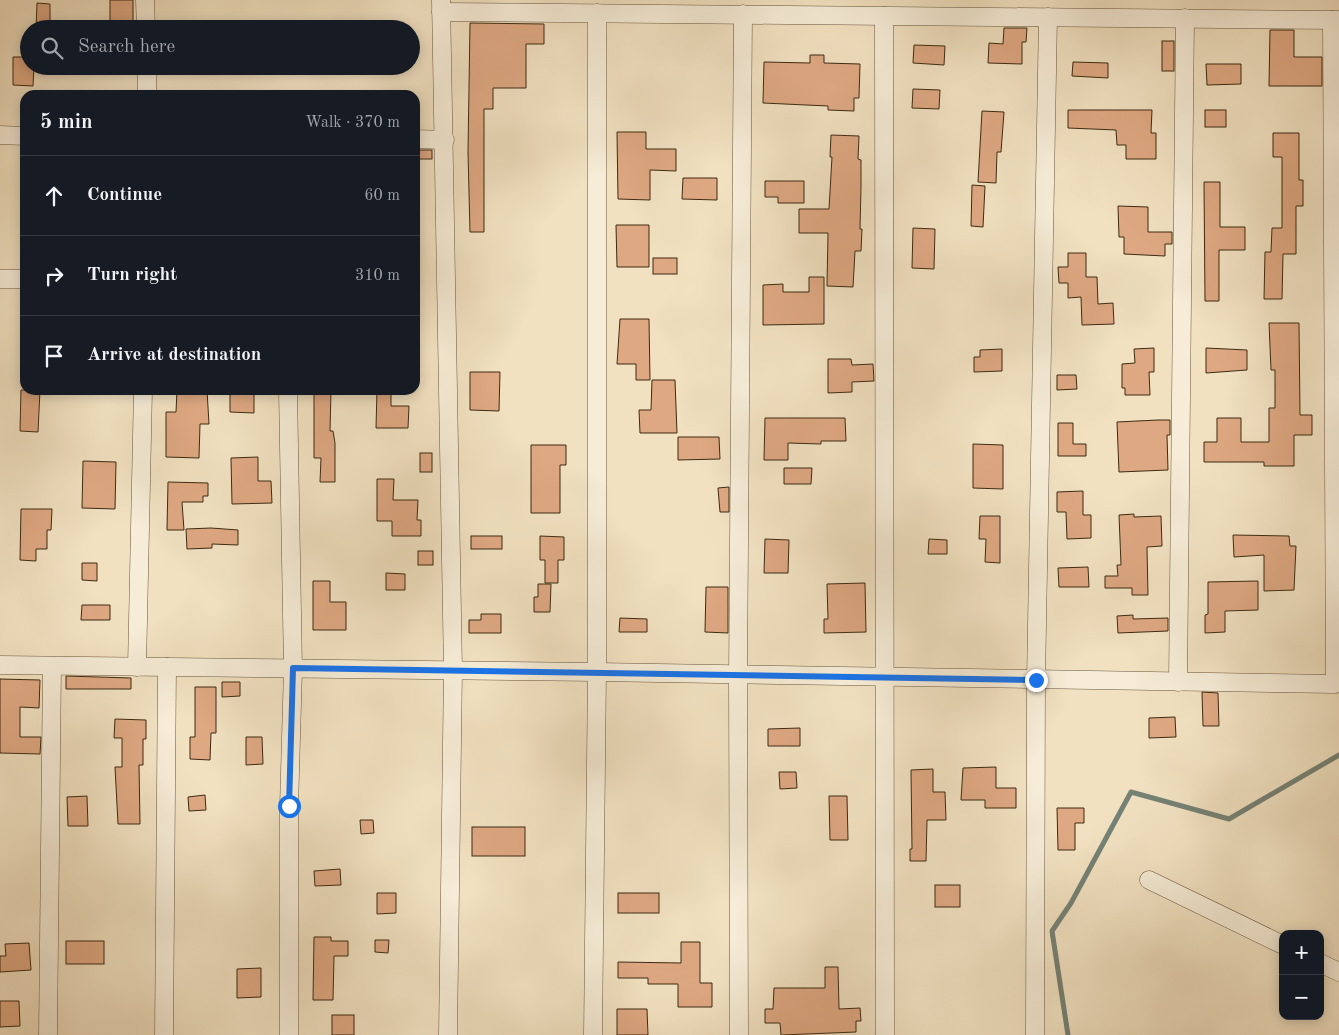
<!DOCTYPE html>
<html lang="en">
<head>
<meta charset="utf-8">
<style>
	:root { --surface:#171b24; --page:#242831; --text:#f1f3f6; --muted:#9ea1a6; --line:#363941 }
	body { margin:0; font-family:"Old Standard TT",serif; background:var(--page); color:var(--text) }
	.controls { position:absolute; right:15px; bottom:15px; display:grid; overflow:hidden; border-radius:10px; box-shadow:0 2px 12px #0003 }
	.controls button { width:45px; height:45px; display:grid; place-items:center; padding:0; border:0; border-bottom:1px solid var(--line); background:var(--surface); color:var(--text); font:25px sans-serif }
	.stop { position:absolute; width:15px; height:15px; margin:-11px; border:4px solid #1a73e8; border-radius:50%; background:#fff }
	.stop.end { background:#1a73e8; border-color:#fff; box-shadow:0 1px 5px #0008 }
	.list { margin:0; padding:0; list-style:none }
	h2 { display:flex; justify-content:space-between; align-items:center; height:65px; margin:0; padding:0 20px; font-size:21px }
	h2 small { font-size:16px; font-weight:400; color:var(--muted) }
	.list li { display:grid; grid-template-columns:32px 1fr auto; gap:15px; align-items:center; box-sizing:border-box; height:80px; padding:0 20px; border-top:1px solid var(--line) }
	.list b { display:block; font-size:19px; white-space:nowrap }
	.list em { font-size:16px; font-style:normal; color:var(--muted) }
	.icon { flex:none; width:28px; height:28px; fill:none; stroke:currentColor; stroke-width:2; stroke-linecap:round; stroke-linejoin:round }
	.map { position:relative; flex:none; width:1339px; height:1035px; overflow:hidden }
	.search { position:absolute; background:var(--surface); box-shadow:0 2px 12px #0003; left:20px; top:20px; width:400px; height:55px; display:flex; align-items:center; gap:12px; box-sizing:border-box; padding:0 18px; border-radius:28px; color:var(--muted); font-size:19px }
	.panel { position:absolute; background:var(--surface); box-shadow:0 2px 12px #0003; left:20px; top:90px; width:400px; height:305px; border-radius:15px }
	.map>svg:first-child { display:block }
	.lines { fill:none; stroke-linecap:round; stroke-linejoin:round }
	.stream { stroke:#758275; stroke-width:5 }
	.building { fill:#dea882; stroke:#3d2b12 }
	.minor-casing { stroke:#6a583e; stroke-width:19 }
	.minor { stroke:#f6ecd7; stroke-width:18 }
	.route { stroke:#1a73e8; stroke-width:6 }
</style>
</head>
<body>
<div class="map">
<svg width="1339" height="1035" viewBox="0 0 1339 1035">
	<rect width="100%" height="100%" fill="#f1e1c1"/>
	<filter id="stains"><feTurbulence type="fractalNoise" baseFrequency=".004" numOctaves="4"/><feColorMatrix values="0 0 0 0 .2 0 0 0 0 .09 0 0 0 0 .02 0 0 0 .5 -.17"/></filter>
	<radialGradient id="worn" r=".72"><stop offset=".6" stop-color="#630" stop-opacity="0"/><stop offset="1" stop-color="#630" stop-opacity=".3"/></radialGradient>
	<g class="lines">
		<!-- stream -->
		<polyline class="stream" points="1068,1035 1052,931 1071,903 1131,792 1229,819 1339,755"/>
	</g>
	<!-- building -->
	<g class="building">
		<rect x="110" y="0" width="23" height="29"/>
		<polygon points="37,3 50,4 50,29 36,29"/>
		<polygon points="470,23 544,24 544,44 526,44 526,88 493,88 493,109 484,109 484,232 470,232 468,152"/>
		<polygon points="1004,28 1027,28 1026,42 1022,42 1022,64 988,63 989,43 1003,44"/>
		<polygon points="1270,30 1294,30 1294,57 1322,57 1322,86 1269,86"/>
		<rect x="1162" y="41" width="12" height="30"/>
		<polygon points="914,45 945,46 944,65 913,63"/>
		<polygon points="810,55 824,55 824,63 860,64 859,98 854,98 854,111 828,110 828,106 763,103 764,62 810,63"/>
		<polygon points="13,57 29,57 29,66 34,66 33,86 13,85"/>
		<polygon points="1073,62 1108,63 1108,78 1072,76"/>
		<polygon points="1206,64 1241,64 1241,84 1207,85"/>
		<polygon points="913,89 940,90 939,109 912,108"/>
		<polygon points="1068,110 1152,110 1151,133 1156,133 1156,159 1126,159 1126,145 1117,145 1116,130 1068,128"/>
		<rect x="1205" y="110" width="21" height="17"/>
		<polygon points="982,111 1004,112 1001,152 997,152 996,183 978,182"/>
		<polygon points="617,132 646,132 646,149 676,149 676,171 650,170 650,200 618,199"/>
		<polygon points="1273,133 1299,133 1299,180 1303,180 1303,206 1296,206 1296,254 1283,254 1282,299 1264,299 1265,252 1271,252 1272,228 1282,228 1282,157 1273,157"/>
		<polygon points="831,135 859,136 858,159 861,160 861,187 860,229 862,229 861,251 855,251 853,287 827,286 828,233 799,233 799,209 829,209 832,157 830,157"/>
		<rect x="415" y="150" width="17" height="9"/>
		<polygon points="683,178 717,178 717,200 682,199"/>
		<polygon points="765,181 804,181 804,203 778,203 778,197 765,197"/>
		<polygon points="1204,182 1220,182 1220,227 1245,227 1245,250 1219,250 1219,301 1205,301"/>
		<polygon points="972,185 985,186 983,227 971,226"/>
		<polygon points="1118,206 1148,207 1148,232 1172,232 1172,244 1165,244 1165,256 1124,254 1124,237 1119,237"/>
		<polygon points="616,225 649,225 649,267 617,267"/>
		<polygon points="913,228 935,229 934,269 912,268"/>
		<polygon points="1068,253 1086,253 1086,277 1097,277 1098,304 1113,303 1114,324 1082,325 1081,297 1068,298 1068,283 1059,283 1058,267 1068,267"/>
		<rect x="653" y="258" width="24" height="16"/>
		<polygon points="809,277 824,277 824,324 763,325 763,285 783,284 783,292 809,292"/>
		<polygon points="620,319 649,319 650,380 636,380 636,364 617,364"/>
		<polygon points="1269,323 1299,323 1300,415 1312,415 1312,435 1294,435 1294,466 1264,466 1264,462 1204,462 1204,442 1217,442 1217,418 1241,418 1241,442 1269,442 1269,408 1275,408 1275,370 1271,370"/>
		<polygon points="1154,348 1154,372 1149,372 1150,395 1125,395 1125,388 1122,388 1122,364 1135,363 1134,349"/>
		<polygon points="1206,348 1247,350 1247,370 1206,373"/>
		<polygon points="1002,349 1002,371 974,372 974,357 980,357 980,350"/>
		<polygon points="828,359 851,359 852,365 873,364 874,381 852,382 852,392 828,393"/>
		<polygon points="470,372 500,372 499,411 470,410"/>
		<polygon points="1057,375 1076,375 1077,389 1057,390"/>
		<polygon points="652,380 675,380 677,433 640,433 639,410 651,410"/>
		<polygon points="21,390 40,390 38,432 20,431"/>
		<polygon points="177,390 207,390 209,424 200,424 199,458 166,457 166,412 176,412"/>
		<polygon points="230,390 254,390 254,413 230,412"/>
		<polygon points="314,390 331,390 330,431 333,431 335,443 335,482 320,482 321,458 314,458"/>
		<polygon points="377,390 391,390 391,406 409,406 408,428 376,428"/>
		<polygon points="765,418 845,418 846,441 821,441 821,444 788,443 788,460 764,460"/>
		<polygon points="1158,420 1170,420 1170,435 1167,435 1168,470 1119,472 1117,422"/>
		<polygon points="1058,423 1073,423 1073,444 1086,444 1086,456 1058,456"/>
		<polygon points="678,437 719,437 720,459 678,460"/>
		<polygon points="973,444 1003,445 1003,489 973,488"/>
		<polygon points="531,445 566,445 566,465 560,465 560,513 531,513"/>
		<rect x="420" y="453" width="12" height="19"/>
		<polygon points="258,457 258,481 271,481 272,503 232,504 231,458"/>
		<polygon points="83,461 116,462 115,509 82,508"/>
		<polygon points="784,468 812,468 811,484 784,484"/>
		<polygon points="377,479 394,479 393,500 418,500 417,520 421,520 421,536 392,536 392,521 377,521"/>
		<polygon points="168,482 208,483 208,496 203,496 203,502 182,502 184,530 167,530"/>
		<polygon points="729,487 729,512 720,512 718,488"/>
		<polygon points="1083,491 1083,515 1091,515 1091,538 1067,539 1066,512 1057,512 1057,492"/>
		<polygon points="21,509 52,509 51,530 47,530 47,549 36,549 36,561 20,560"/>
		<polygon points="1134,514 1134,517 1161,516 1162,546 1147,547 1148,595 1132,595 1132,588 1105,588 1105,576 1118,576 1117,565 1121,565 1119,515"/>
		<polygon points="980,516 1000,516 1000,563 985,562 986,539 979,539"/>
		<polygon points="211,528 238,530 238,545 212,544 212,548 187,549 186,529"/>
		<polygon points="1233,535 1289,536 1290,546 1296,546 1294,590 1264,591 1264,555 1234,557"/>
		<rect x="471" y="536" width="31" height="13"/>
		<polygon points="540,536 564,537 564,560 558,560 558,583 545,583 545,560 540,560"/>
		<polygon points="765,539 789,540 788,573 764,573"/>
		<polygon points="929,539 947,540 947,554 928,554"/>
		<rect x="418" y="551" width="15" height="14"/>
		<polygon points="82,563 97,563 97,581 82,580"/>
		<polygon points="1088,567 1089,587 1059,587 1058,568"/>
		<polygon points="386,573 405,574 405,590 386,590"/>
		<polygon points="313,581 330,581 330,602 346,602 346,630 313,630"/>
		<polygon points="1258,581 1258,610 1225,611 1225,632 1205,633 1205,615 1208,614 1208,582"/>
		<polygon points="865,583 866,632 824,633 824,619 828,619 827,584"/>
		<polygon points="538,584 551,584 550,612 534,612 534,597 538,597"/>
		<polygon points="706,587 728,587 728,633 705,632"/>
		<polygon points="82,605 110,605 110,620 81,620"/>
		<polygon points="481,614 501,614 501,633 469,633 469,620 481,620"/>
		<polygon points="1133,615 1133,619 1168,618 1168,631 1118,633 1117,616"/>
		<polygon points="620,618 647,619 647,632 619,632"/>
		<polygon points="66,676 131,678 131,689 66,689"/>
		<polygon points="0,679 40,680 39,708 20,707 20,737 41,737 40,754 0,753"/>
		<polygon points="222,682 240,682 240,696 222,697"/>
		<polygon points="195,687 216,687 216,733 211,733 210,760 190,759 190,737 195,737"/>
		<polygon points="1202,692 1218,693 1219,726 1203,726"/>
		<polygon points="1175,717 1176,737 1149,738 1149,718"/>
		<polygon points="115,719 146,720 146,739 143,739 143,765 139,765 140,824 118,824 115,767 122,767 122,738 114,738"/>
		<polygon points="800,728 800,746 768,746 768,729"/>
		<polygon points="246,737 262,737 263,764 246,765"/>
		<polygon points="996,767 996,788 1016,788 1016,808 985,808 985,800 961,800 963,768"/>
		<polygon points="933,769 933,792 945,792 946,820 927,820 926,861 910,861 910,849 912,849 911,770"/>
		<polygon points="779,772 796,772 797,788 780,789"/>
		<polygon points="205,795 206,810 189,811 188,797"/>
		<polygon points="87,796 88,826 68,826 67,797"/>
		<polygon points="829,796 847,796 848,840 830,840"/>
		<polygon points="1057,808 1084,808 1084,823 1075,823 1075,850 1058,850"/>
		<polygon points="360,820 373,820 374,833 361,834"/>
		<rect x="472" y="827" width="53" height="29"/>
		<polygon points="340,869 341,885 315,886 314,871"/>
		<rect x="935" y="885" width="25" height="22"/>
		<polygon points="377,893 396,893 396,913 377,914"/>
		<rect x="618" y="893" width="41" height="20"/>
		<polygon points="314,937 331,937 331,941 348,941 348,956 334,956 333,1000 313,1000"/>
		<polygon points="375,940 389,940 388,953 375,952"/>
		<rect x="66" y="941" width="38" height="23"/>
		<polygon points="681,942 700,942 700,983 712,983 712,1007 678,1007 678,984 648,984 648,978 618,978 618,962 681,963"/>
		<polygon points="29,943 31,970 0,972 0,956 6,956 5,944"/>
		<polygon points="825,967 838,967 839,1009 860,1008 861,1021 856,1021 856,1032 781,1035 780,1023 765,1023 765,1009 773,1009 774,988 825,988"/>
		<polygon points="261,968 261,997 237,998 237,969"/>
		<polygon points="0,1001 19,1001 20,1026 0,1027"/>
		<polygon points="617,1009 647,1009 648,1035 617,1035"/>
		<rect x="332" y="1015" width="22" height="20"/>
	</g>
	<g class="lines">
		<defs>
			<g id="minor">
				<polyline points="145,0 146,29"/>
				<polyline points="441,0 453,670 448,1035"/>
				<polyline points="441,12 1339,20"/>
				<polyline points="884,16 885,1035"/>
				<polyline points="147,66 147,95"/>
				<polyline points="0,135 25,136"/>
				<polyline points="415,139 445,140"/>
				<polyline points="0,279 25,279"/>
				<polyline points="288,390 293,669 289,807 289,1035"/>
				<polyline points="0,665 597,672 1335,684 1332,20"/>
				<polyline points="137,667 143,390"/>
				<polyline points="1178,682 1185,18"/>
				<polyline points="1149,880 1283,945"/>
				<polyline points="1320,963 1339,972"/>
				<polyline points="48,1035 52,666"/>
				<polyline points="164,1035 167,667"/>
				<polyline points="593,1035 597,672 597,13"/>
				<polyline points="739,1035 738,676 743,14"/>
				<polyline points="1035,1035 1036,680 1048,17"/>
			</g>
		</defs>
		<!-- minor casing -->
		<use href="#minor" class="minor-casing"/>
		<!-- minor -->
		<use href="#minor" class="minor"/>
	</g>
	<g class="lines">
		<!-- route -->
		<polyline class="route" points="289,806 293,668 1036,680"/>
	</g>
	<rect width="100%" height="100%" filter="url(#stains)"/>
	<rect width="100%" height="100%" fill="url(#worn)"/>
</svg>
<div class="controls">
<button>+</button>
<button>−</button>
</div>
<div class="stop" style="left:289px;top:806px"></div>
<div class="stop end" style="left:1036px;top:680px"></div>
<div class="search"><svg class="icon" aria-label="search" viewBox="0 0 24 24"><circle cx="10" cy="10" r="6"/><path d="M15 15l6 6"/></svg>Search here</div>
<section class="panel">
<h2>5 min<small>Walk · 370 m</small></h2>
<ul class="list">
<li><svg class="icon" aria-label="ahead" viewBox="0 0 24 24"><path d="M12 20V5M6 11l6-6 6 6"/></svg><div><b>Continue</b></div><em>60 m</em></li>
<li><svg class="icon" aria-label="right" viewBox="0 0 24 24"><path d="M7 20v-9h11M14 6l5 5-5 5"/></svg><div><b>Turn right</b></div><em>310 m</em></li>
<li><svg class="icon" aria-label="arrive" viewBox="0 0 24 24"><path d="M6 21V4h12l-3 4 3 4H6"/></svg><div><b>Arrive at destination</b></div></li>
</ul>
</section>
</div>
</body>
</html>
